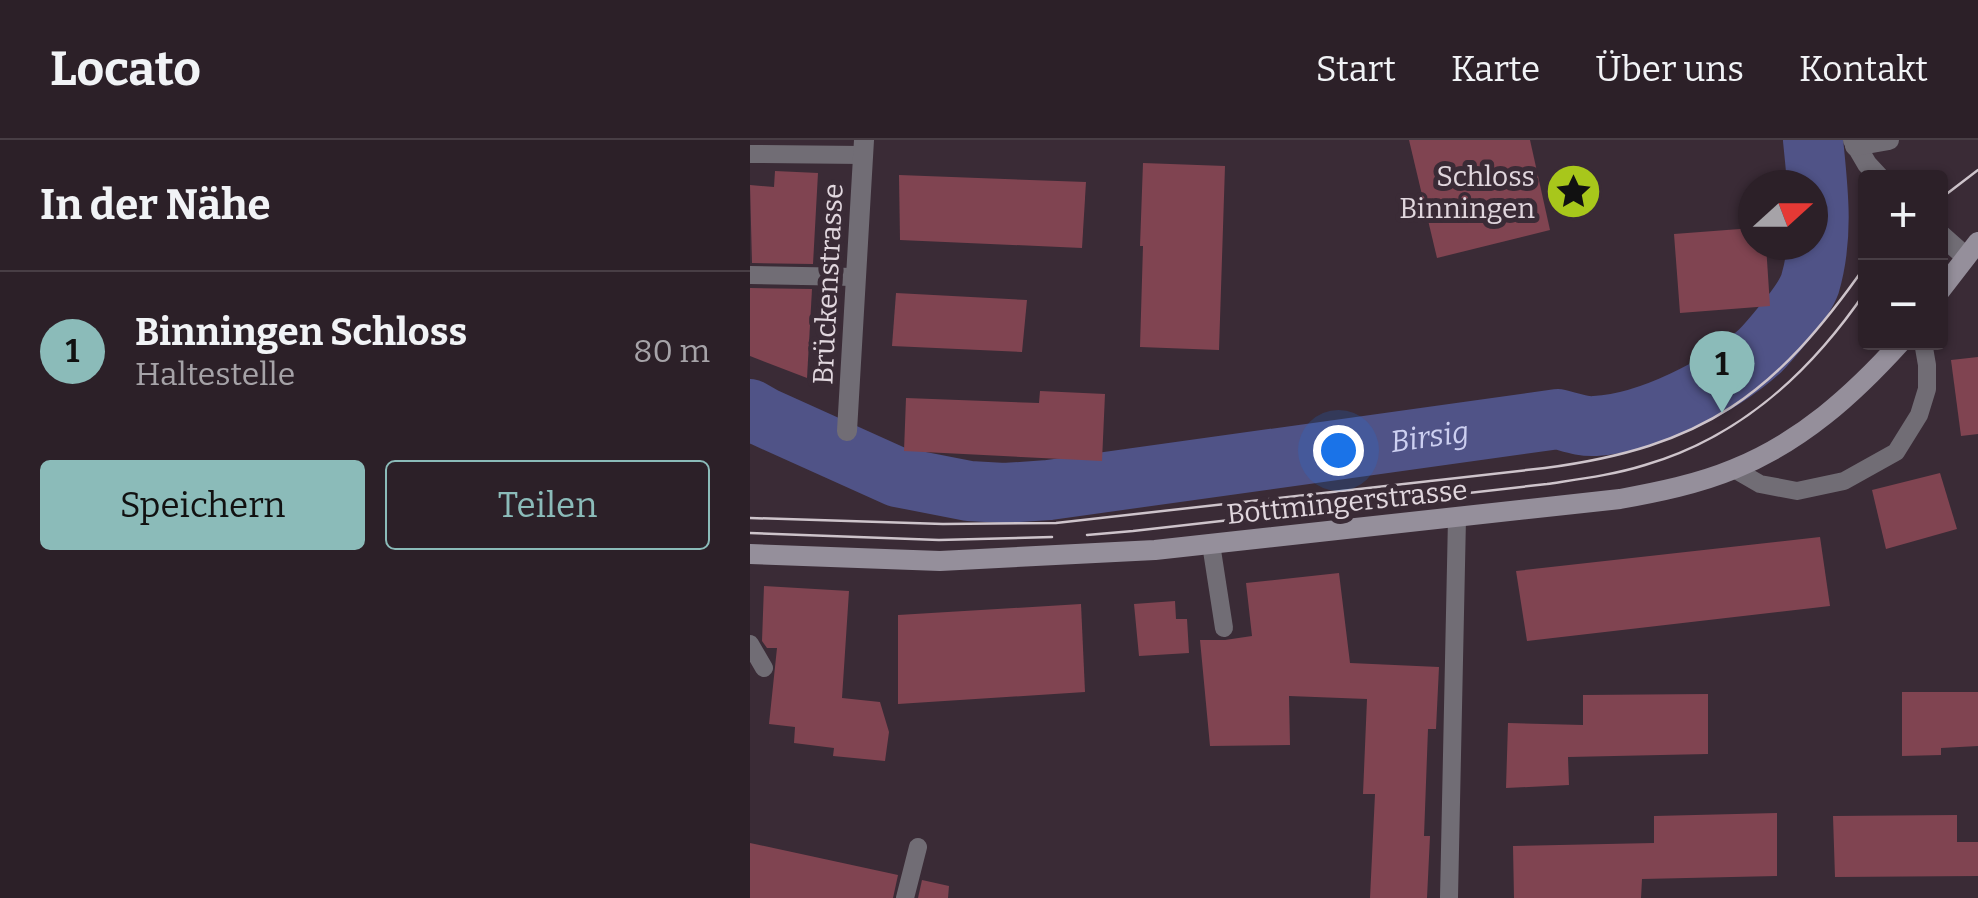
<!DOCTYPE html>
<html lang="de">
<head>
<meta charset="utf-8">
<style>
	:root { --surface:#2c2028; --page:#342830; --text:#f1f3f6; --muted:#a6a3a8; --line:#483e45; --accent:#8bbbb9 }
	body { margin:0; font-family:Bitter,serif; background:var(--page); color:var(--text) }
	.controls { position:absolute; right:30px; top:30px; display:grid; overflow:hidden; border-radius:10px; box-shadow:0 2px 8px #0004 }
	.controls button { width:90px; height:90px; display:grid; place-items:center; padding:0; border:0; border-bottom:2px solid var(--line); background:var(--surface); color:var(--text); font:50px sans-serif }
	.compass { position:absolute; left:988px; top:30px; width:90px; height:90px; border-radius:50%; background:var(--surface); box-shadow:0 2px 8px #0004; rotate:69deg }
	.you { position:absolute; left:588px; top:310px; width:35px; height:35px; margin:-25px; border:8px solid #fff; border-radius:50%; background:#1a73e8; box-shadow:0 0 0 15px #1a73e833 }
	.badge { display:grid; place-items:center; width:65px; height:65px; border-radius:50%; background:var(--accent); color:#111; font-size:32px; font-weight:700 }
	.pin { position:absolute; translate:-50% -82px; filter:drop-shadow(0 2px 5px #0008) }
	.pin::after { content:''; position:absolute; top:52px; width:35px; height:30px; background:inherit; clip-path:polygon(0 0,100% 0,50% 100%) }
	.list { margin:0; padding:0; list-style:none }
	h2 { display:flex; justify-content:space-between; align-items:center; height:130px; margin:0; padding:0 40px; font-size:42px }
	h2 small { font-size:32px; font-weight:400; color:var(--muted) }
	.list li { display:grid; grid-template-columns:65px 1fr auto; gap:30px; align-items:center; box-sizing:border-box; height:160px; padding:0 40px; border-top:2px solid var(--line) }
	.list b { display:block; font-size:38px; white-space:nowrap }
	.list p { margin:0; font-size:32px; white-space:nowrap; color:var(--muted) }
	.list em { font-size:32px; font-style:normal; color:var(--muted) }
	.actions { display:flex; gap:20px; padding:30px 40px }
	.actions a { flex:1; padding:22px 0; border:2px solid var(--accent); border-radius:10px; text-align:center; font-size:35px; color:var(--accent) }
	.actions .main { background:var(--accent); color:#111 }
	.map { position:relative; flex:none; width:1228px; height:758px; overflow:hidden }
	header { display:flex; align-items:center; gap:60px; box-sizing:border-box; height:140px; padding:0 50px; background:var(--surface); border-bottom:2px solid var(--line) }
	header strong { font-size:48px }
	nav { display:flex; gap:55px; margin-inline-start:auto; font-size:35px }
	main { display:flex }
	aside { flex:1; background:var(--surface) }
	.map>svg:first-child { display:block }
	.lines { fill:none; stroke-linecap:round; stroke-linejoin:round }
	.river { stroke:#505387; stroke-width:60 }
	.building { fill:#804451 }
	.lane { stroke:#716d75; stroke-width:18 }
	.street { stroke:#716d75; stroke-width:20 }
	.secondary { stroke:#958f9b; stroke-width:20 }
	.tram { stroke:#cec4cb; stroke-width:2.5 }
	.labels { text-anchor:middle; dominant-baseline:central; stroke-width:10; stroke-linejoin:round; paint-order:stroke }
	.poi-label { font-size:28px; fill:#e1d7de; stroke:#3a2b36; text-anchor:end }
	.street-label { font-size:28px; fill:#e1d7de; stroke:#3a2b36 }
	.water-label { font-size:30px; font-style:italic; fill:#cdd0f1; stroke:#3a2b36 }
</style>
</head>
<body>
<header>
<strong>Locato</strong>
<nav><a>Start</a><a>Karte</a><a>Über uns</a><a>Kontakt</a></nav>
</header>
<main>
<aside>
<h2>In der Nähe<small></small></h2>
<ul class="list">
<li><span class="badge">1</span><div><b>Binningen Schloss</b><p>Haltestelle</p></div><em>80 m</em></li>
</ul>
<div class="actions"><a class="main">Speichern</a><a>Teilen</a></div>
</aside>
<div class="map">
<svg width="1228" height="758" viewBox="0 0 1228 758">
	<rect width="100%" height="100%" fill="#3a2b36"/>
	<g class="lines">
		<!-- river -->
		<path class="river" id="s1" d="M0 269 14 277 147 337 219 351 254 353 299 350 808 279C820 282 833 287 845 286 899 283 970 247 1010 211 1021 200 1030 188 1040 176 1047 167 1056 155 1060 144 1074 96 1068 49 1063 0"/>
	</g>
	<!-- building -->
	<g class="building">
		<polygon points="659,0 780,0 800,90 687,118"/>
		<polygon points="393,23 475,26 469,210 390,207 393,106 390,106"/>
		<polygon points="25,31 68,33 63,124 2,123 0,45 24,47"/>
		<polygon points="149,35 336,42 332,108 150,100"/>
		<polygon points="1003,88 1003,105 1016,105 1020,166 930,173 924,94"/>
		<polygon points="0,148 62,149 57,238 0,216"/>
		<polygon points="146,153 277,160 272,212 142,206"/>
		<polygon points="1228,217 1228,294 1211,296 1201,220"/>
		<polygon points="290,251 355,254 352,321 154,311 156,258 289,263"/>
		<polygon points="1190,333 1207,389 1136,409 1122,350"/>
		<polygon points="1070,397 1080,466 777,501 766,431"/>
		<polygon points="589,433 600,523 689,527 686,589 678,589 674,696 680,696 677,758 620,758 625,654 613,654 617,559 539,556 540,605 460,606 450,500 475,500 502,496 496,443"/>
		<polygon points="14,446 99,451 92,558 130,562 139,592 135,621 83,616 84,608 44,603 45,587 19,584 27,508 17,508 12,501"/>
		<polygon points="425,461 426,479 437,479 439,513 389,516 384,464"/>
		<polygon points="331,464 335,552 148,564 148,475"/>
		<polygon points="1152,552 1228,552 1228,606 1191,608 1191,615 1152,616"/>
		<polygon points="958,554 958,614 818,617 819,645 756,648 758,583 833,585 833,555"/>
		<polygon points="1027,673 1027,736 892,739 891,758 764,758 763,706 904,703 904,676"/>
		<polygon points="1207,675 1207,702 1228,702 1228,736 1085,737 1083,676"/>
		<polygon points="0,703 148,735 143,758 0,758"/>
		<polygon points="172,740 199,746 198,758 168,758"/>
	</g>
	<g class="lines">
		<!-- lane -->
		<g class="lane">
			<polyline points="0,14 113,15"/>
			<polyline points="0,135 106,137"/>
			<polyline points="984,329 1010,344 1047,351 1094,341 1146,312 1169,275 1177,249 1177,225 1173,202"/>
			<polyline points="461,404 474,488"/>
			<polyline points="0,504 14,528"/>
			<polyline points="699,757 707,378"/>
			<polyline points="155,758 168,707"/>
		</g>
		<!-- street -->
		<g class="street">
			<polyline points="1103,0 1117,24 1130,38"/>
			<polyline points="1105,6 1139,0"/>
			<polyline points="1190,94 1216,117"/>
			<polyline points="97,291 114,0"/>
		</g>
		<!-- secondary -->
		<g class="secondary">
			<polyline points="1190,151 1228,102"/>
			<path d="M0 414 190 421 405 410 870 359C908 352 948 344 984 329 1051 302 1103 255 1151 202"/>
		</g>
		<!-- tram -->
		<g class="tram">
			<polyline points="1190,59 1228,30"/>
			<path d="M0 378 193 384 306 383 795 328C954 307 1025 255 1116 125"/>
			<polyline points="0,393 189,400 302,397"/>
			<path d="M337 395 383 391 797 344C830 339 863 335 895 325 991 297 1061 232 1116 151"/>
		</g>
	</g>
	<!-- icons -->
	<defs>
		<symbol id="sight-disc" viewBox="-11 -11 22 22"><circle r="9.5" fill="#a8c71b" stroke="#3a2b36"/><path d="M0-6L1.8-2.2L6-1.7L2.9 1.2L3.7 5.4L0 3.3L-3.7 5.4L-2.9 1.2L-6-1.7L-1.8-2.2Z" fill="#111"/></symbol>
	</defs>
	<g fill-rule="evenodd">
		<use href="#sight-disc" x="792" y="20" width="63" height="63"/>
	</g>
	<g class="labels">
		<!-- poi labels -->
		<g class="poi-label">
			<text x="785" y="36">Schloss<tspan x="785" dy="32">Binningen</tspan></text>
		</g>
		<!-- street labels -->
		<g class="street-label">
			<text transform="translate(78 144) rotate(-87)">Brückenstrasse</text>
			<text transform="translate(597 362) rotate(-6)">Bottmingerstrasse</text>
		</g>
		<!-- water labels -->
		<g class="water-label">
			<text stroke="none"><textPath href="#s1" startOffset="700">Birsig</textPath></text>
		</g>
	</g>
</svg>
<div class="controls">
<button>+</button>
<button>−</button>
</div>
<svg class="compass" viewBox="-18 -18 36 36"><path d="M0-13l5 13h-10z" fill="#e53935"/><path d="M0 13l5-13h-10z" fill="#a6a3a8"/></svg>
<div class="you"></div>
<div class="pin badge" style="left:972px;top:273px">1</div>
</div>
</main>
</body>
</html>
